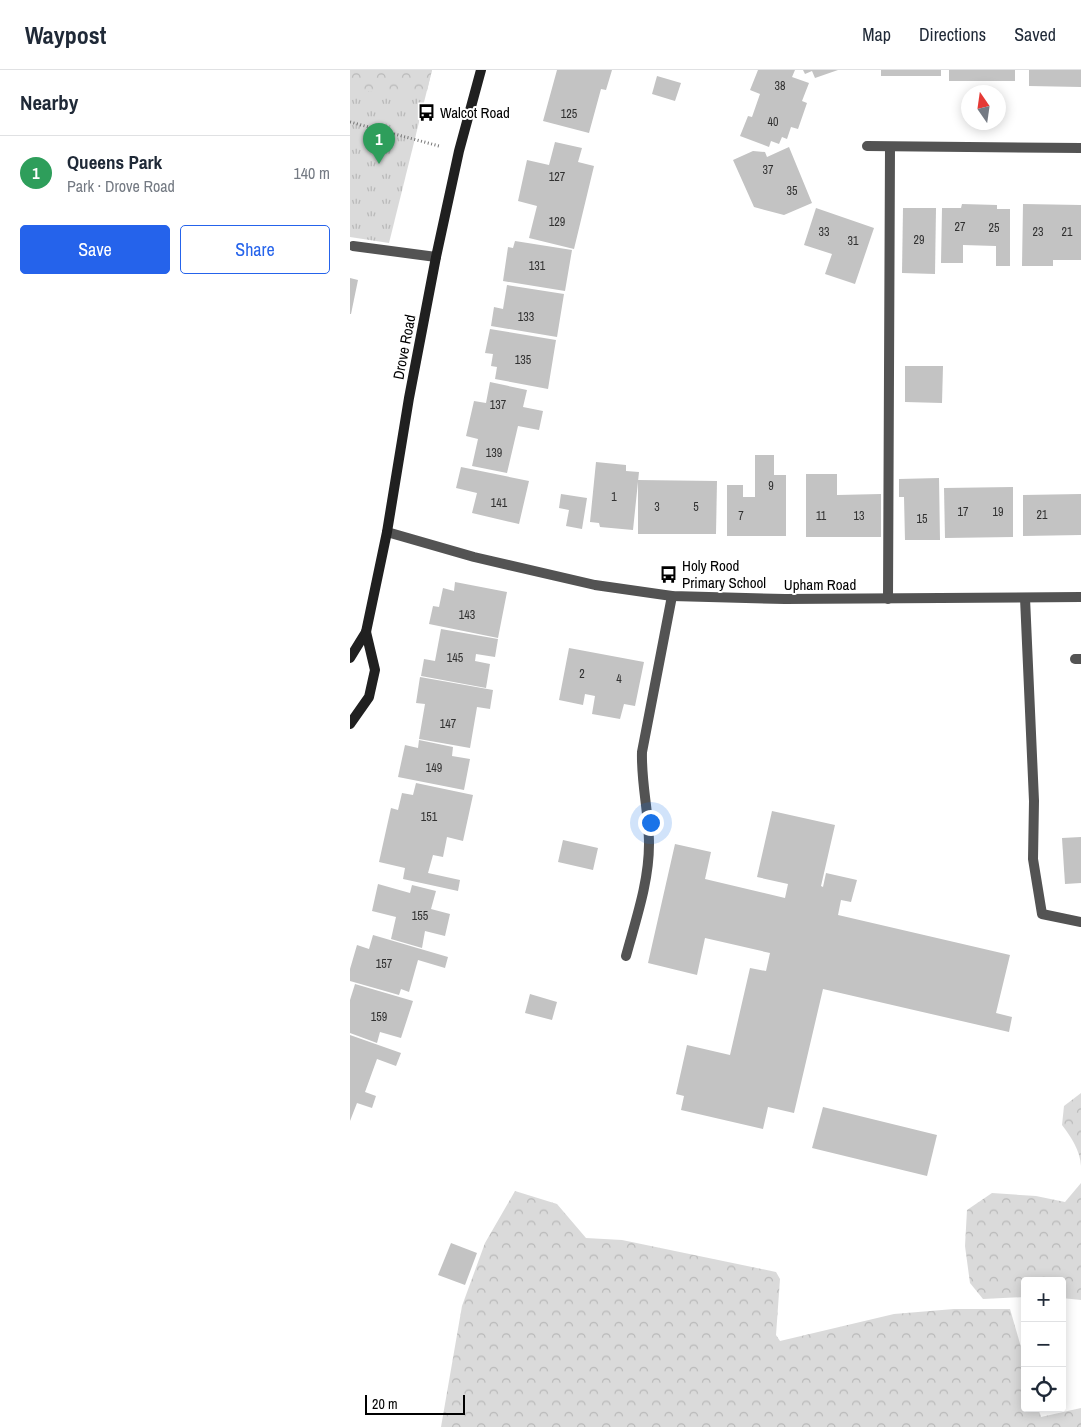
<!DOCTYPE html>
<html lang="en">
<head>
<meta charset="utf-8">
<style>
	:root { --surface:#fff; --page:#f2f2f3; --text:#1f2937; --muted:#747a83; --line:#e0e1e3; --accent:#2563eb }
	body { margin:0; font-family:"Archivo Narrow",sans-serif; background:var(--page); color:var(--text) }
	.controls { position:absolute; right:15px; bottom:15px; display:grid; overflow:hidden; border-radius:5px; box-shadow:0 2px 12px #0003 }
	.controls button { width:45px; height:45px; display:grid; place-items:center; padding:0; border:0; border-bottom:1px solid var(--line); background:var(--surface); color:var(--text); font:25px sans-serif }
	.compass { position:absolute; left:611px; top:15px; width:45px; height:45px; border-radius:50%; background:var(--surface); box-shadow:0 2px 12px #0003; rotate:347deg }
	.scale { position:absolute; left:15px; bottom:12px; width:100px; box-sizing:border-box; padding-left:5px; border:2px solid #000; border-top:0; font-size:14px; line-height:18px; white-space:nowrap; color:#000; -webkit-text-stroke:4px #fff; paint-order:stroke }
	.you { position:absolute; left:300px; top:752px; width:18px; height:18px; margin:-12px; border:4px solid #fff; border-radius:50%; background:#1a73e8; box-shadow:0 0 0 8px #1a73e833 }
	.badge { display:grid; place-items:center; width:32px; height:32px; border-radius:50%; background:var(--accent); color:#fff; font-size:16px; font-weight:700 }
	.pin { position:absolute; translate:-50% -41px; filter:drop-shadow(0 1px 2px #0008) }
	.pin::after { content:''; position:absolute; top:26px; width:18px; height:15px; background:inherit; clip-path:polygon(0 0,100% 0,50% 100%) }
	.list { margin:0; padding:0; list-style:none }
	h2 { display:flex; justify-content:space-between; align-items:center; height:65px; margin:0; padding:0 20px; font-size:21px }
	h2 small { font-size:16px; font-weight:400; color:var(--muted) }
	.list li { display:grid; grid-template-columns:32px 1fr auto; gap:15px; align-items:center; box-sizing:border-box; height:75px; padding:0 20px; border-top:1px solid var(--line) }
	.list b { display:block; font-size:19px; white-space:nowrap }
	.list p { margin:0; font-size:16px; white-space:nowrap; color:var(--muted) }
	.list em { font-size:16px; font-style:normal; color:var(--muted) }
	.actions { display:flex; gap:10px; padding:15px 20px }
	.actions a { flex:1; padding:11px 0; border:1px solid var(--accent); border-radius:5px; text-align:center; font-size:18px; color:var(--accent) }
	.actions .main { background:var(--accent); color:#fff }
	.icon { flex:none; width:28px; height:28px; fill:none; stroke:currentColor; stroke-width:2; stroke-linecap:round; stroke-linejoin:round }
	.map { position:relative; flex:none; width:731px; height:1357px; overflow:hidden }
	header { display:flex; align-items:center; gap:30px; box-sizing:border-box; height:70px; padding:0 25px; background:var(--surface); border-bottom:1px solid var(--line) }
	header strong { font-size:24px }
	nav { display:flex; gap:28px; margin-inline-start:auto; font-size:18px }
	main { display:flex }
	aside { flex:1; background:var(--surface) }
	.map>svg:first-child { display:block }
	.grass { fill:url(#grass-tufts) }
	.forest { fill:url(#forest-crowns) }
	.building { fill:#c3c3c3 }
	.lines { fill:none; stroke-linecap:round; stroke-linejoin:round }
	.path { stroke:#757575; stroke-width:3; stroke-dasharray:1 2.5; stroke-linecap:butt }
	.service { stroke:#535353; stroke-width:10 }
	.minor { stroke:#535353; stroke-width:10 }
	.secondary { stroke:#202020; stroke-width:10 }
	.labels { text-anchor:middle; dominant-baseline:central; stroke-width:4; stroke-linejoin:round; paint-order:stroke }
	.number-label { font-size:12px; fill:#313131 }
	.poi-label { font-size:15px; fill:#000; stroke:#fff; text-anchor:start }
	.street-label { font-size:15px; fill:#000; stroke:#fff }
</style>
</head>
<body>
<header>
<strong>Waypost</strong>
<nav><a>Map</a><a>Directions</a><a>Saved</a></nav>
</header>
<main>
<aside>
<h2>Nearby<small></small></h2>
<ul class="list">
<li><span class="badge" style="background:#2e9e5b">1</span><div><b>Queens Park</b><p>Park · Drove Road</p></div><em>140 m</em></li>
</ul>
<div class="actions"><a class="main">Save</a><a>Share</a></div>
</aside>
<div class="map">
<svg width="731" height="1357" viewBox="0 0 731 1357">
	<defs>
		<pattern id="grass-tufts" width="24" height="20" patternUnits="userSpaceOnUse" patternTransform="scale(1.25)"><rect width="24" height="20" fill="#dadada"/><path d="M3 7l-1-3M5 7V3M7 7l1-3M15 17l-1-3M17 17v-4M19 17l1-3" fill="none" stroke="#b9b9b9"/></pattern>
		<pattern id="forest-crowns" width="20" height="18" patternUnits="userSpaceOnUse" patternTransform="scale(1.25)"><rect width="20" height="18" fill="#dadada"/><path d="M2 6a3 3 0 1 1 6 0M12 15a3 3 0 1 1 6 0" fill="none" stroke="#b9b9b9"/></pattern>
	</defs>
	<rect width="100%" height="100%" fill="#fff"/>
	<!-- grass -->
	<polygon class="grass" points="0,0 82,0 39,173 0,167"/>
	<!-- forest -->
	<g class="forest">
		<polygon points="0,0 82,0 77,21 41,25 0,18"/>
		<path d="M731 1023V1096C730 1080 721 1067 712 1055L714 1036Z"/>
		<polygon points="731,1113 731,1230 712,1228 712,1211 675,1211 675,1227 633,1229 620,1213 615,1176 617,1140 642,1123 686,1126 715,1132"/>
		<polygon points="165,1121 207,1134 236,1168 272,1170 426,1202 430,1209 426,1265 430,1271 544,1244 604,1239 660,1239 675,1291 675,1338 688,1338 691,1347 731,1338 731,1357 91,1357 112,1236 135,1173"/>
	</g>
	<!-- building -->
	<g class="building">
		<polygon points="207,0 262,0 256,20 251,19 239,63 193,51"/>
		<polygon points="408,0 445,0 442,7 459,13 452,31 457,33 448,59 441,57 437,69 432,67 429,74 421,71 419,77 390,66 398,46 402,47 410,24 400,20"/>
		<polygon points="453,0 488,0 465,8 462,1 455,4"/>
		<rect x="531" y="0" width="60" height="6"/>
		<rect x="599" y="0" width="66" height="11"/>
		<polygon points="679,0 731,0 731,17 679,16"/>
		<polygon points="307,6 331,13 325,31 302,24"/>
		<polygon points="205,72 232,78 228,92 244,96 224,179 179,168 187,136 168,131 177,90 199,95"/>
		<polygon points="439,77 462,133 434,145 404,137 383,90 403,81 415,82 417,87"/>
		<polygon points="612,134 647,135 647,139 660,139 660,196 646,196 646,176 613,175 613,193 591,193 592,138 611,138"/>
		<polygon points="673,134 731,135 731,190 703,190 703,196 672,196"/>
		<polygon points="466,138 524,158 505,214 475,204 482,184 454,175"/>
		<polygon points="553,138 586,138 585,204 552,203"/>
		<polygon points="165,171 222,180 215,221 153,211 158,177 163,178"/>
		<polygon points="0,208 8,210 1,244 0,244"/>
		<polygon points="157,215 214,224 207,267 141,256 144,237 153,239"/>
		<polygon points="140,259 206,270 198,319 145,309 147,297 141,296 143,284 135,283"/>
		<polygon points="555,296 593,296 592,333 555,332"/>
		<polygon points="140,312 177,320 173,337 193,341 189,360 168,356 157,403 122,396 128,369 116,366 124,331 136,333"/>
		<polygon points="405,385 424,385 424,405 436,405 436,466 377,466 377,415 393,415 393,427 405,427"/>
		<polygon points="246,392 276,395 276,401 289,402 283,460 250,457 249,453 240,452"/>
		<polygon points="111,397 179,411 169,454 122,443 127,423 106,418"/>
		<polygon points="456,404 487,404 487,425 531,424 531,467 456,467"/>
		<polygon points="589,408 590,470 555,470 554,427 549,427 549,409"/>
		<polygon points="288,410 367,411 366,464 288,464"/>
		<polygon points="663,417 663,467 595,468 594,418"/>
		<polygon points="211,424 237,428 232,459 216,456 219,440 209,438"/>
		<polygon points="731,424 731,465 673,466 673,425"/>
		<polygon points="105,512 157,522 148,568 79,554 83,536 89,537 93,518 104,521"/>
		<polygon points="91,559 148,569 145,587 126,584 125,591 140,594 136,618 71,606 74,589 85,591"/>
		<polygon points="219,578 294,592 285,636 274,634 270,649 242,644 245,626 235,624 233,635 209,630"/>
		<polygon points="70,607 143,620 140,639 127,637 120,678 69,669 75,634 66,633"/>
		<polygon points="69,670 103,677 102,686 120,689 114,720 48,707 55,675 68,678"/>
		<polygon points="66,713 123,725 113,771 97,767 93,787 83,785 78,803 110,810 108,821 53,809 55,798 29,792 41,738 48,740 52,723 63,725"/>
		<polygon points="422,741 485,755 471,816 473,817 476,803 507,810 501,832 491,830 488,845 660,885 646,943 662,947 659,962 473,919 444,1043 418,1037 413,1059 331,1040 334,1026 326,1024 337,975 380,985 400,898 416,901 420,883 355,868 347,905 298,893 325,774 361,782 355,809 435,828 438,814 407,807"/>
		<polygon points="731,767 731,813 715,814 712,768"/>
		<polygon points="213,770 248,778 243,800 208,792"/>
		<polygon points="28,814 60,823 62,815 86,821 81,839 100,844 95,866 75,861 72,878 41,869 46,847 22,841"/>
		<polygon points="23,865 98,887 95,898 68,890 59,922 51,919 49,925 0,911 0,899 7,875 19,879"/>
		<polygon points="5,914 63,931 51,968 30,962 27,973 0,963 0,930"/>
		<polygon points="180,924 207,932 202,950 175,943"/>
		<polygon points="0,965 51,983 46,996 27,989 15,1022 26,1026 22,1038 7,1033 0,1051"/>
		<polygon points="473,1037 587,1065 577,1106 462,1078"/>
		<polygon points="101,1173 127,1183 115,1215 88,1205"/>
	</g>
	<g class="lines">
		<!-- path -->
		<polyline class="path" points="0,52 89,76"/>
		<!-- service -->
		<g class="service">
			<polyline points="3,176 86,187"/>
			<polyline points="675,528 684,731 683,789 692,844 731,852"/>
			<polyline points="538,529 540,77"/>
			<polyline points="725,589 731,589"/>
			<path d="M276 886C286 849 299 812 299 774 299 743 291 713 292 682L322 526"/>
		</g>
		<!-- minor -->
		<g class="minor">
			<polyline points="517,76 731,78"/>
			<polyline points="37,462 124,487 245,515 322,526 435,529 731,527"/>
		</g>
		<!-- secondary -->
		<g class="secondary">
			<polyline points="0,588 16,562 37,462 59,328 86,187 109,81 131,0"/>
			<polyline points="0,654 19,627 25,600 16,562"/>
		</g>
	</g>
	<!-- icons -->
	<defs>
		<symbol id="bus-bare" viewBox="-9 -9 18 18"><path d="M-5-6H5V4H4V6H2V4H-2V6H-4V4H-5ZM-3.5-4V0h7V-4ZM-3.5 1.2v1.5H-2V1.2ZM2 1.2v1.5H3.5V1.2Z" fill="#000" stroke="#fff" stroke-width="2.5" paint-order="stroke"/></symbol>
	</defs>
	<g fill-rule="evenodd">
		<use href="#bus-bare" x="64" y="30" width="25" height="25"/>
		<use href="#bus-bare" x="306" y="492" width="25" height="25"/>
	</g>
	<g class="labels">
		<!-- number labels -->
		<g class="number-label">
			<text x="430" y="16">38</text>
			<text x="219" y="44">125</text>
			<text x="423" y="52">40</text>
			<text x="418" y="100">37</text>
			<text x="207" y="107">127</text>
			<text x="442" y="121">35</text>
			<text x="207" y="152">129</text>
			<text x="610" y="157">27</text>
			<text x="644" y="158">25</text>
			<text x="474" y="162">33</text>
			<text x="688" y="162">23</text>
			<text x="717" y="162">21</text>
			<text x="569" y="170">29</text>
			<text x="503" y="171">31</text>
			<text x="187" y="196">131</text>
			<text x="176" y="247">133</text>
			<text x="173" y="290">135</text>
			<text x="148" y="335">137</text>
			<text x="144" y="383">139</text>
			<text x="421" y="416">9</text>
			<text x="264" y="427">1</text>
			<text x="149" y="433">141</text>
			<text x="307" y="437">3</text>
			<text x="346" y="437">5</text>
			<text x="613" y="442">17</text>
			<text x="648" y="442">19</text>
			<text x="692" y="445">21</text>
			<text x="391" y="446">7</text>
			<text x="471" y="446">11</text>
			<text x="509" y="446">13</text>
			<text x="572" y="449">15</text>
			<text x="117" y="545">143</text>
			<text x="105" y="588">145</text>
			<text x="232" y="604">2</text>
			<text x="269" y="609">4</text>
			<text x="98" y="654">147</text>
			<text x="84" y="698">149</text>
			<text x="79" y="747">151</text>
			<text x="70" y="846">155</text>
			<text x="34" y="894">157</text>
			<text x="29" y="947">159</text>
		</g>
		<!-- poi labels -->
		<g class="poi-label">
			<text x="90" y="42">Walcot Road</text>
			<text x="332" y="495">Holy Rood<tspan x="332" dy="17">Primary School</tspan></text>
		</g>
		<!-- street labels -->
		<g class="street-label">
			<text transform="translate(54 277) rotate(-79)">Drove Road</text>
			<text x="470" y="514">Upham Road</text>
		</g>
	</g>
</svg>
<div class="controls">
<button>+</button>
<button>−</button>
<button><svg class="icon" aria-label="locate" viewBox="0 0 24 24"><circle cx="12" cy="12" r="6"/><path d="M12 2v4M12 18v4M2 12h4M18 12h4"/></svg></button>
</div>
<svg class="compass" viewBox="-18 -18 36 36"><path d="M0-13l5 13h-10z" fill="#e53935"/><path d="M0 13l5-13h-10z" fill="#747a83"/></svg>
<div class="scale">20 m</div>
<div class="you"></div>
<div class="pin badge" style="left:29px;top:94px;background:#2e9e5b">1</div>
</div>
</main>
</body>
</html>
